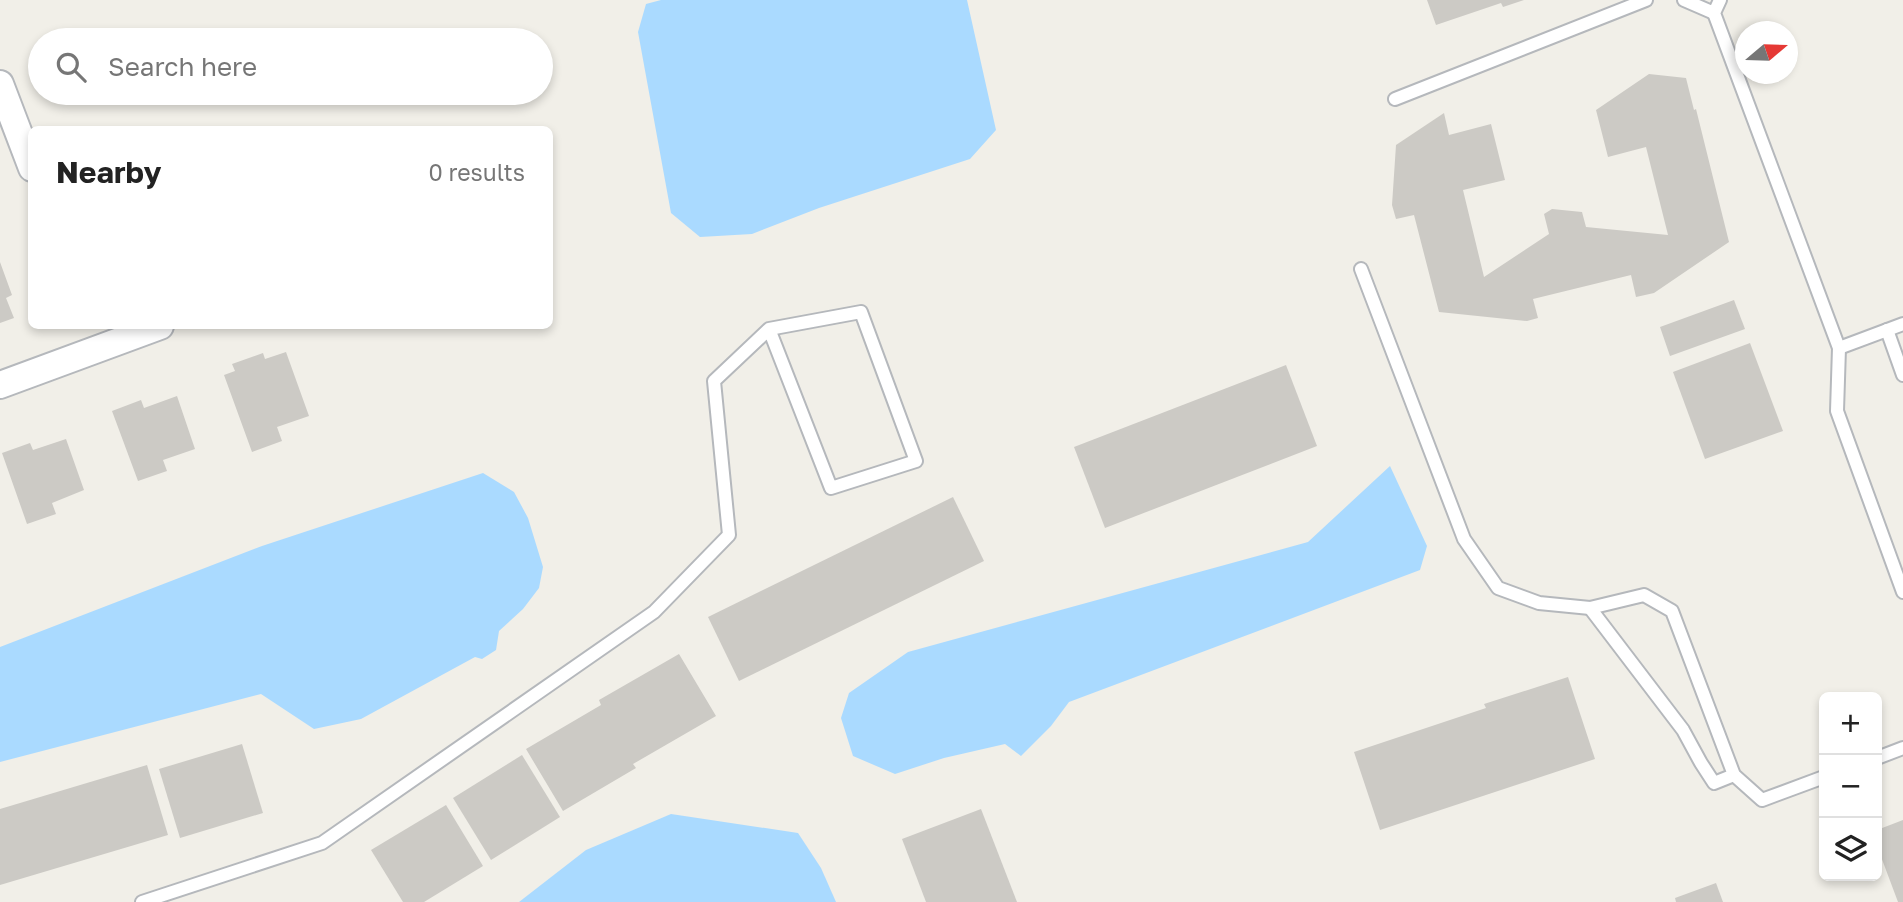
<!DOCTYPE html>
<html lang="en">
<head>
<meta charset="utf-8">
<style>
	:root { --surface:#fff; --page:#f6f6f6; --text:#222; --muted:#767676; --line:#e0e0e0 }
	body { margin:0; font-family:"Golos Text",sans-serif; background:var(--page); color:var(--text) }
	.controls { position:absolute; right:21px; bottom:21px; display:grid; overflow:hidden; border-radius:10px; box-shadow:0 4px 10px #0003 }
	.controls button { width:63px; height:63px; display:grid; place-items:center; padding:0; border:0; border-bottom:2px solid var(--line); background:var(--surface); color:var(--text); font:35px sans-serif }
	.compass { position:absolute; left:1735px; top:21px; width:63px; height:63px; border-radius:50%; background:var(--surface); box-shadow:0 4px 10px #0003; rotate:71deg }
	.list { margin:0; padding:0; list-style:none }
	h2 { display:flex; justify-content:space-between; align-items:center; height:91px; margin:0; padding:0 28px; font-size:30px }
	h2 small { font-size:23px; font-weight:400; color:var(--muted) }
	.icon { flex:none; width:38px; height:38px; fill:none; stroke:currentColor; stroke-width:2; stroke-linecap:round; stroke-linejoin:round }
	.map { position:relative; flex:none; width:1903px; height:902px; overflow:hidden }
	.search { position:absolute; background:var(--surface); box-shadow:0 4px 10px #0003; left:28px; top:28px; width:525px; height:77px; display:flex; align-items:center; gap:18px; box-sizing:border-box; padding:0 24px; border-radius:38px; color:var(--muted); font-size:26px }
	.panel { position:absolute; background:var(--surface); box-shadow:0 4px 10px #0003; left:28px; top:126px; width:525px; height:203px; border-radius:10px }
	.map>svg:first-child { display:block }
	.water { fill:#aadaff }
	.building { fill:#cccac5 }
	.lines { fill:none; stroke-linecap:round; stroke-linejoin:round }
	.service-casing { stroke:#b5b8bc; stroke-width:16 }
	.minor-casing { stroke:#b5b8bc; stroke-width:30 }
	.service { stroke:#fff; stroke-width:12 }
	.minor { stroke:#fff; stroke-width:26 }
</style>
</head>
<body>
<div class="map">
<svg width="1903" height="902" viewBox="0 0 1903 902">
	<rect width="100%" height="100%" fill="#f1efe8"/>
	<!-- water -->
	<g class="water">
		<polygon points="661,0 967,0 996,130 970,159 819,208 752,234 700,237 671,213 638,32 646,4"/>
		<polygon points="1390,466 1427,546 1420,570 1069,702 1051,726 1021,756 1005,744 944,758 895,774 853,756 841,718 849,693 908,652 1308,542"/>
		<polygon points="483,473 514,492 528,518 543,567 539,588 523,609 499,631 496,650 482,659 475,657 361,719 314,729 261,694 0,762 0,647 262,546"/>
		<polygon points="671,814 798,833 821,868 836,902 519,902 586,850"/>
	</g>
	<!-- building -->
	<g class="building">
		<polygon points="1427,0 1524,0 1503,7 1501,3 1436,25"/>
		<polygon points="1649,74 1686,78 1694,110 1696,109 1729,242 1654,293 1636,297 1631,275 1533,299 1538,318 1527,321 1439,312 1414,215 1396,219 1392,205 1396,145 1444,113 1449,135 1491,124 1505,180 1463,190 1484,277 1549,234 1544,214 1552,209 1582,212 1586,227 1668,235 1646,147 1608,157 1596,110"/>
		<polygon points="0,262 12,295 6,298 14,318 0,323"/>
		<polygon points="1734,300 1745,329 1670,356 1660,327"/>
		<polygon points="1750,343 1783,431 1705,459 1673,372"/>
		<polygon points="286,352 309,416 277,427 282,441 252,452 224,375 235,371 232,364 263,353 265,359"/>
		<polygon points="1286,365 1317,446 1105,528 1074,447"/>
		<polygon points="177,396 195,449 163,460 167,471 138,481 112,411 141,400 144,408"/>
		<polygon points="66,439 84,490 52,503 56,514 27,524 2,453 30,443 33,450"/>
		<polygon points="953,497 984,561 739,681 708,617"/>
		<polygon points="679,654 716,716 633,764 636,768 563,811 526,749 601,705 599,700"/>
		<polygon points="1568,677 1595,759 1380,830 1354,752 1486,708 1484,704"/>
		<polygon points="242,744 263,813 180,838 159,769"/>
		<polygon points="522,755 560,817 491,860 453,798"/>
		<polygon points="147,765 168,835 0,885 0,809"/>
		<polygon points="446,805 483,866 424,902 403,902 371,850"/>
		<polygon points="981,809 1017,902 926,902 902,839"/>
		<polygon points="1903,820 1903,902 1898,902 1877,846 1877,830"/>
		<polygon points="1716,883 1723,902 1676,902 1675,898"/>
	</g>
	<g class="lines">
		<defs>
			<g id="service">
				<polyline points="1684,0 1714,13"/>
				<polyline points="1720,0 1714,13 1839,348 1837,411 1903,592"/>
				<polyline points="1395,99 1646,0"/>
				<polyline points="1361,269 1464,539 1498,588 1539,603 1590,608 1644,595 1672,611 1734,775 1762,800 1824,777"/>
				<polyline points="1887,330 1903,375"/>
				<polyline points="1839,348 1903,324"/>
				<polyline points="1590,608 1683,730 1701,763 1714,783 1734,775"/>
				<polyline points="1877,758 1903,748"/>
				<polyline points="142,902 322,843 654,612 729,535 714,381 769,329 861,312 916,461 831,488 769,329"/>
			</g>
			<g id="minor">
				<polyline points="0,84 32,168"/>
				<polyline points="0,385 160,326"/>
			</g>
		</defs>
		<!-- service casing -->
		<use href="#service" class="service-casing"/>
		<!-- minor casing -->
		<use href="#minor" class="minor-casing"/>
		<!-- service -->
		<use href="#service" class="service"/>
		<!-- minor -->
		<use href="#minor" class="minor"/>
	</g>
</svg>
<div class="controls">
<button>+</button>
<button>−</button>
<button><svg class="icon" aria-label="layers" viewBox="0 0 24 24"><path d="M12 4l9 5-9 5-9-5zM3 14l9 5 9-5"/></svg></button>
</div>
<svg class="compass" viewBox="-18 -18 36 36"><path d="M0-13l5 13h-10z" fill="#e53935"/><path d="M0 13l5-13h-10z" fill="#767676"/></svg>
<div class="search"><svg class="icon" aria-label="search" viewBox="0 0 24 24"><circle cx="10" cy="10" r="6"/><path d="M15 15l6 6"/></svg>Search here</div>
<section class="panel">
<h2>Nearby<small>0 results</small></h2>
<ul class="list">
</ul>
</section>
</div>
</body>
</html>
